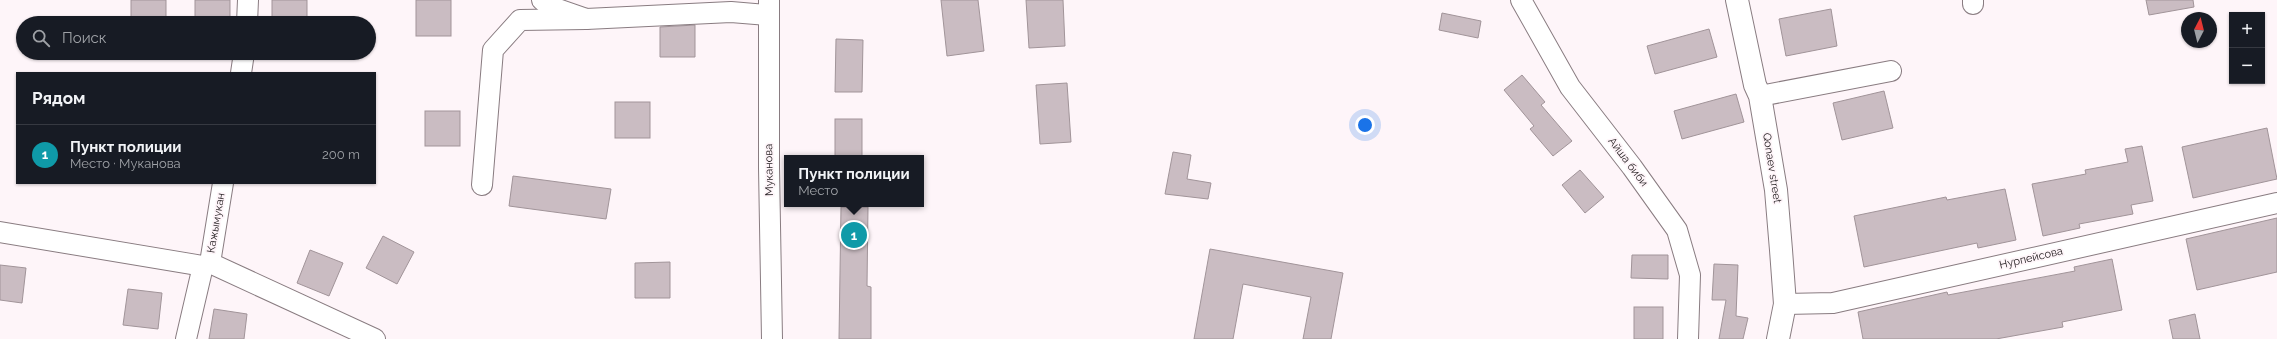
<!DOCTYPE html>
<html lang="ru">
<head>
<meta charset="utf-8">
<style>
	:root { --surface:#171b24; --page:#242831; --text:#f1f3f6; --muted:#9ea1a6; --line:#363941; --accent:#ea580c }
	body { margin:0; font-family:Raleway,sans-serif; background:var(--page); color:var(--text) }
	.controls { position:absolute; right:12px; top:12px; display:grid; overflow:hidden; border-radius:0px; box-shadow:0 1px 3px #0004 }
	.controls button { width:36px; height:36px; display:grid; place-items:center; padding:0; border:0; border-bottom:1px solid var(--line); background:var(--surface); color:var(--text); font:20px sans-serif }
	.compass { position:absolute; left:2181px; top:12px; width:36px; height:36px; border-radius:50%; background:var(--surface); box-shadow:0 1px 3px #0004; rotate:7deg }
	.you { position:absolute; left:1365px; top:125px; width:14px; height:14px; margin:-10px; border:3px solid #fff; border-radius:50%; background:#1a73e8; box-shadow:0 0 0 6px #1a73e833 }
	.badge { display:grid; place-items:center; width:26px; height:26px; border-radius:50%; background:var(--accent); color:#fff; font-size:13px; font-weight:700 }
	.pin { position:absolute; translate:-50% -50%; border:2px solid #fff; box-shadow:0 1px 4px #0006 }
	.popup { position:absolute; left:784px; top:155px; width:140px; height:52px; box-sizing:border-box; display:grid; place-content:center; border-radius:0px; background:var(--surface); filter:drop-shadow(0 1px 3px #0005); font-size:13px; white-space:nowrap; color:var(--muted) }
	.popup b { font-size:15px; color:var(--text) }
	.popup::after { content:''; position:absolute; left:50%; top:100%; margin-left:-8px; border:8px solid transparent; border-top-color:var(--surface) }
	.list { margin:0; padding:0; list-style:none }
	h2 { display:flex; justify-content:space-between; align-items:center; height:52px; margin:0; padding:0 16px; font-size:17px }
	h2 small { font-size:13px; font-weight:400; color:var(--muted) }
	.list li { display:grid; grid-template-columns:26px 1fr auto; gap:12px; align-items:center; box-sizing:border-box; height:60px; padding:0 16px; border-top:1px solid var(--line) }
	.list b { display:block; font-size:15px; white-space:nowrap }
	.list p { margin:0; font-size:13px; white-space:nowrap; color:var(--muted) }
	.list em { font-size:13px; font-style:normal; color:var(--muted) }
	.icon { flex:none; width:22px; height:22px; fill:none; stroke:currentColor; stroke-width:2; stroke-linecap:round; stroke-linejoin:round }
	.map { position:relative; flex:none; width:2277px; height:339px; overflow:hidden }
	.search { position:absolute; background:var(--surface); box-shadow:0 1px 3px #0004; left:16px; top:16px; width:360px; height:44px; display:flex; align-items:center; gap:10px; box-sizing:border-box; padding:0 14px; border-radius:22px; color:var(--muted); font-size:15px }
	.panel { position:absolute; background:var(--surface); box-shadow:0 1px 3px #0004; left:16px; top:72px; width:360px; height:112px; border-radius:0px }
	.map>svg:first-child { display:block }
	.building { fill:#cabcc2; stroke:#a19499 }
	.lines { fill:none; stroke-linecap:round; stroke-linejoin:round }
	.street-casing { stroke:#897c81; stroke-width:22 }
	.secondary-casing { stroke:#897c81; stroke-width:24 }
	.street { stroke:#fff; stroke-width:20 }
	.secondary { stroke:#fff; stroke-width:22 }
	.labels { text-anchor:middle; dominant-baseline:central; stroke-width:3.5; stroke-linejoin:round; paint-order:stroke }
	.street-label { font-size:11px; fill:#272224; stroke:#fef5f9 }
</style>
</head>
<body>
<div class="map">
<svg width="2277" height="339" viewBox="0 0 2277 339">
	<rect width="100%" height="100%" fill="#fef5f9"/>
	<!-- building -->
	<g class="building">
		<rect x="131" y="0" width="35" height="17"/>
		<rect x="195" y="0" width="35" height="23"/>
		<rect x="272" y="0" width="35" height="23"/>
		<rect x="416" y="0" width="35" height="36"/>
		<polygon points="941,0 978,0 984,51 947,56"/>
		<polygon points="1026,0 1063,0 1065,46 1029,48"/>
		<polygon points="2146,0 2193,0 2194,7 2149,15"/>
		<polygon points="1831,9 1837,46 1786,56 1779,19"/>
		<polygon points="1442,13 1481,21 1478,38 1439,30"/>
		<polygon points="695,25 695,57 660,57 660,27"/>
		<polygon points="1709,29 1717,57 1655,74 1647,46"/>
		<polygon points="836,39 863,40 862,92 835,92"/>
		<polygon points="1522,75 1545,102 1541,105 1572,141 1553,156 1530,129 1534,126 1504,90"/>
		<polygon points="1067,83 1071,142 1040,144 1036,85"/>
		<polygon points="1884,91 1893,128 1842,140 1833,103"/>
		<polygon points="1736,94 1744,122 1682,139 1674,111"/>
		<rect x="615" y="102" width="35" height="36"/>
		<rect x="425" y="111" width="35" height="35"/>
		<rect x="835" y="119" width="27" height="39"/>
		<polygon points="2267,128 2277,179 2193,198 2182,147"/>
		<polygon points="2142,146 2153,201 2131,205 2133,214 2079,224 2080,228 2043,236 2032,184 2086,174 2085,170 2128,162 2125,149"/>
		<polygon points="1173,152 1191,155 1187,179 1211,183 1208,199 1165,194"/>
		<polygon points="1580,170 1604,197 1585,213 1562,185"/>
		<polygon points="513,176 611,189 606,219 509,206"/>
		<polygon points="2005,189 2016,240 1978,248 1977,243 1864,267 1854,216 1946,197 1947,200"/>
		<polygon points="841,207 868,207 867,286 871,287 871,339 839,339"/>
		<polygon points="2277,218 2277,272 2197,290 2186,239"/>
		<polygon points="383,236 414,252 397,284 366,268"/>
		<polygon points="1210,249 1343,273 1331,339 1303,339 1311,297 1243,284 1233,339 1194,339"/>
		<polygon points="310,250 343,263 329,296 297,283"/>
		<polygon points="1632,255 1668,255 1668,279 1631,278"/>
		<polygon points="2112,259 2122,310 2062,322 2063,327 1996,339 1863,339 1858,312 1947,292 1948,295 2075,271 2074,267"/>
		<polygon points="670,262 670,298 635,298 635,263"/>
		<polygon points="1714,264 1738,265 1736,316 1748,318 1743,339 1719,339 1726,300 1712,300"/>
		<polygon points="0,265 26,268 22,303 0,300"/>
		<polygon points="128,289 162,293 158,329 123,325"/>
		<rect x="1634" y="307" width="29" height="32"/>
		<polygon points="214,309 247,314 244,339 209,339"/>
		<polygon points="2195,314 2200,339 2173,339 2169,320"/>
	</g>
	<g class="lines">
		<defs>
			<g id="street">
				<polyline points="542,0 549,6 586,19 731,12 768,15"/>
				<polyline points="769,0 769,168 772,339"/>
				<polyline points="1521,0 1570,87 1632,167 1677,230 1690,275 1688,339"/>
				<polyline points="1973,0 1973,4"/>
				<polyline points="247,23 248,0"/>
				<polyline points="241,73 244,53"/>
				<polyline points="1760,96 1891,71"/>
				<polyline points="482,185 493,50 520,20 586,19"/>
				<polyline points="0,232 203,266 210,263 375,339"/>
				<polyline points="210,263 223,183"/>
				<polyline points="1785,304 1833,303 2277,203"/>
				<polyline points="186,339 203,266"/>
			</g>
			<polyline id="secondary" points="1737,0 1755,85 1760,96 1776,190 1781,250 1785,304 1778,339"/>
		</defs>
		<!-- street casing -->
		<use href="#street" class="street-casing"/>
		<!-- secondary casing -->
		<use href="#secondary" class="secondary-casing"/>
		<!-- street -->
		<use href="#street" class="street"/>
		<!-- secondary -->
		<use href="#secondary" class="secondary"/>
	</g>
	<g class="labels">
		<!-- street labels -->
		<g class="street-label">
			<text transform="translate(1628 162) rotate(53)">Айша биби</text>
			<text transform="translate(1772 168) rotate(81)">Qonaev street</text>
			<text transform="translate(769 170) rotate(-91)">Муканова</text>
			<text transform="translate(216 223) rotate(-80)">Кажымукан</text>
			<text transform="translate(2031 258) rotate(-13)">Нурпейсова</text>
		</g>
	</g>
</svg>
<div class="controls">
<button>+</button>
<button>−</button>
</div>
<svg class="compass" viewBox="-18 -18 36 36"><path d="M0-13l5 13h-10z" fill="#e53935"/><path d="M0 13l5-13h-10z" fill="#9ea1a6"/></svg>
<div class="you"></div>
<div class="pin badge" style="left:854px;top:235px;background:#0f9aa8">1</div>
<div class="popup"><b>Пункт полиции</b>Место</div>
<div class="search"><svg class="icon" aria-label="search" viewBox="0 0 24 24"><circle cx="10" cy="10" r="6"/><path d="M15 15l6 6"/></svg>Поиск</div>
<section class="panel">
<h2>Рядом<small></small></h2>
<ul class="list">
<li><span class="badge" style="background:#0f9aa8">1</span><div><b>Пункт полиции</b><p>Место · Муканова</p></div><em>200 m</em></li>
</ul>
</section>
</div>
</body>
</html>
